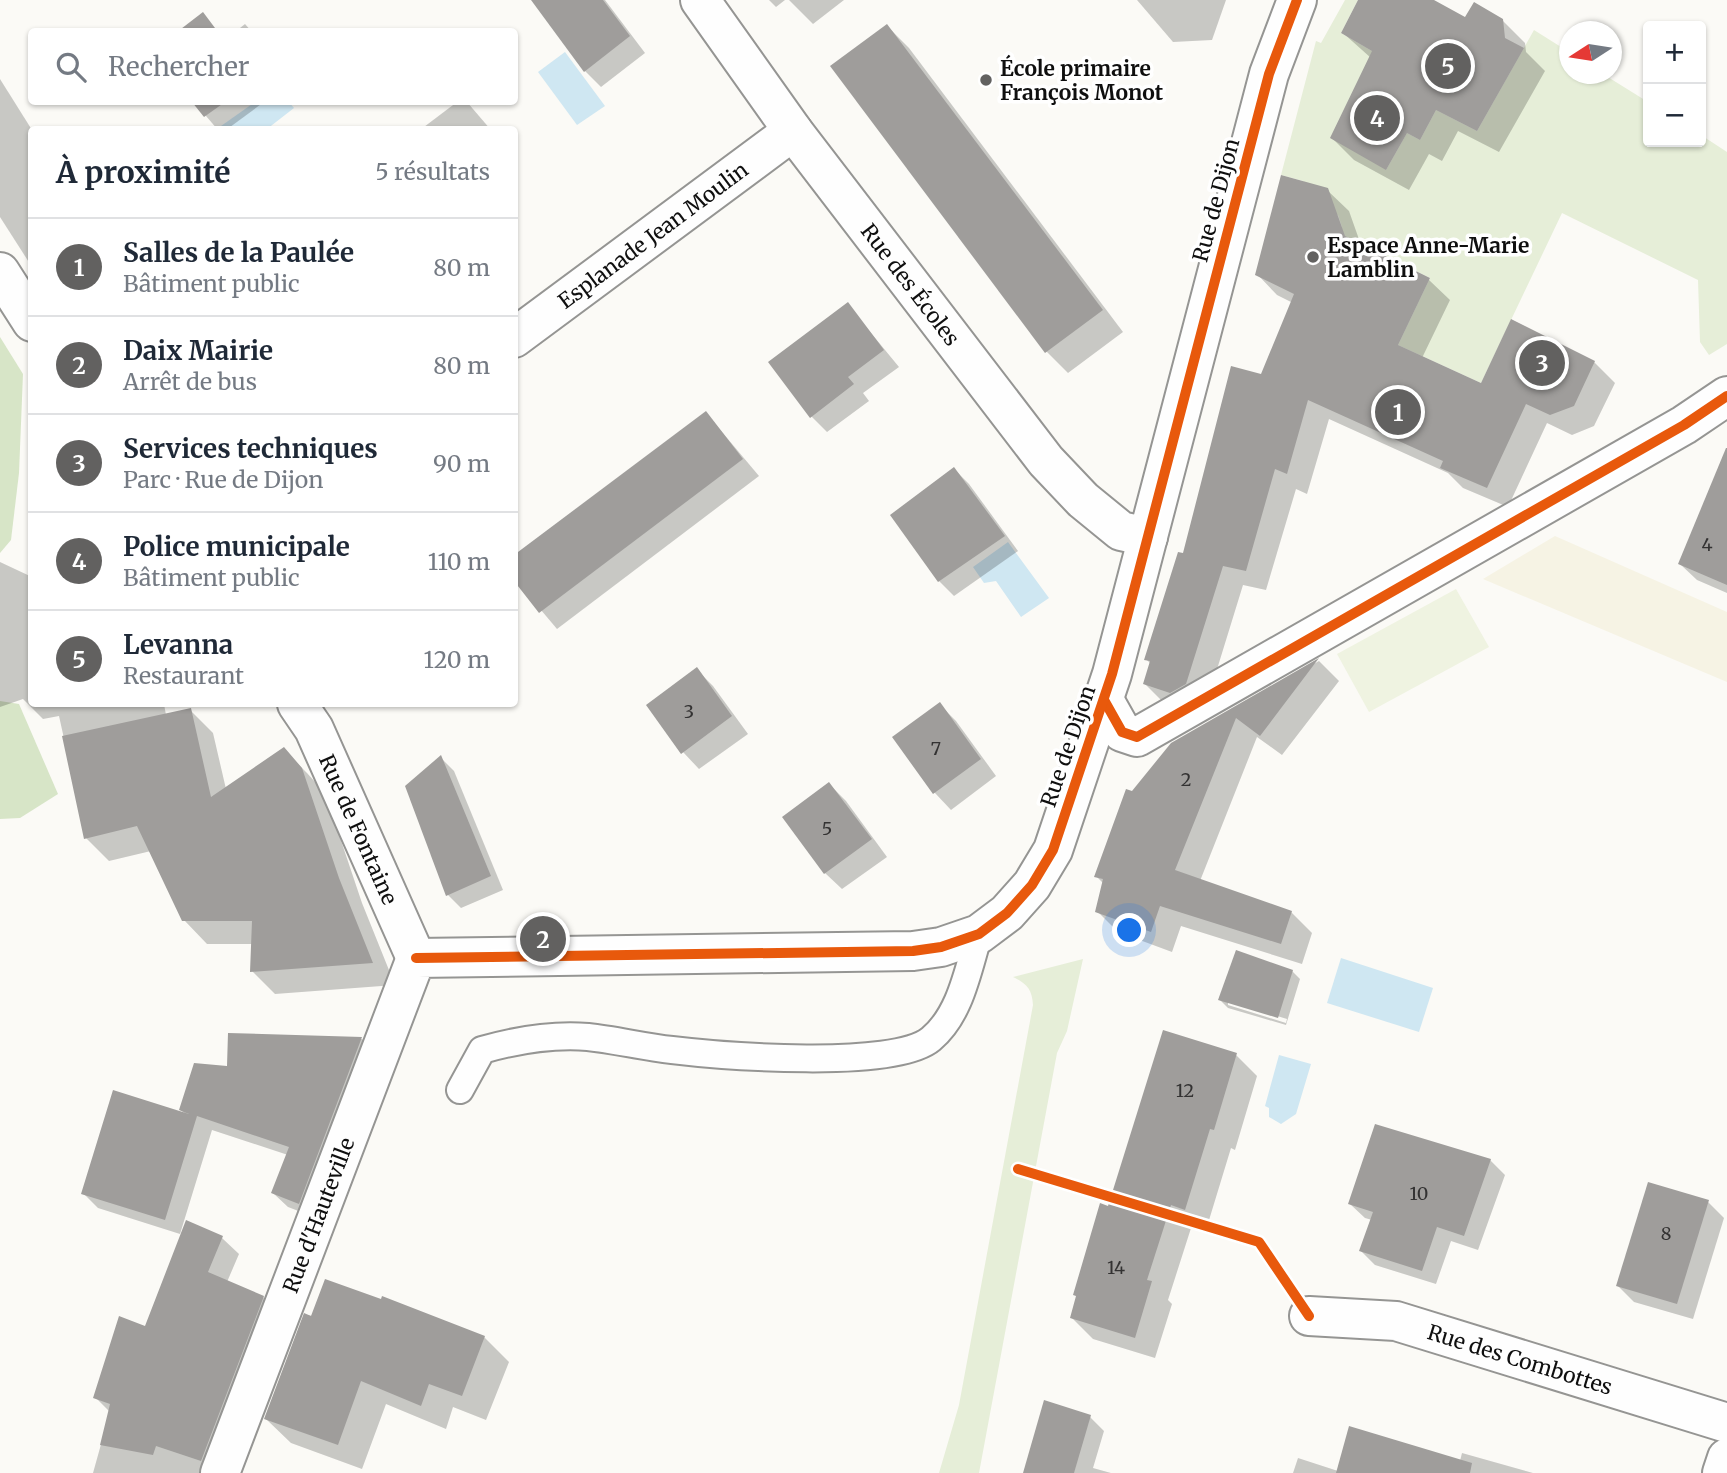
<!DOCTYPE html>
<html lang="fr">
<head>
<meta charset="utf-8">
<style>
	:root { --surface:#fff; --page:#f2f2f3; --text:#1f2937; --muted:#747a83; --line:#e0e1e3; --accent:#626160 }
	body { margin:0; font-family:Merriweather,serif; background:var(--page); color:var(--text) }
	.controls { position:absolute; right:21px; top:21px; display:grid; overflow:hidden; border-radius:7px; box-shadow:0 2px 5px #0004 }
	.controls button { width:63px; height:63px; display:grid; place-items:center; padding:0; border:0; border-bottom:2px solid var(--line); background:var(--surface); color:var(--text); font:35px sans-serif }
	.compass { position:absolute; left:1559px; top:21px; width:63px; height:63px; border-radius:50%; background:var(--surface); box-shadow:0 2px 5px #0004; rotate:258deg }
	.you { position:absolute; left:1130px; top:931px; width:24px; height:24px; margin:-18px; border:5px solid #fff; border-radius:50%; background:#1a73e8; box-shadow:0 0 0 10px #1a73e833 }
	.badge { display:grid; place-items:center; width:46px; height:46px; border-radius:50%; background:var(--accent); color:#fff; font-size:23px; font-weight:700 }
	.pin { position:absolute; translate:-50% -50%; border:4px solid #fff; box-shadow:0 2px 7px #0006 }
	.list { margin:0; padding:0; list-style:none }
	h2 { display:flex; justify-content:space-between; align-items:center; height:91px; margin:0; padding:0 28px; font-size:30px }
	h2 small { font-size:23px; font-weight:400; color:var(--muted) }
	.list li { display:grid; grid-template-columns:46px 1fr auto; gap:21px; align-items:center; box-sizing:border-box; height:98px; padding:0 28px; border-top:2px solid var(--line) }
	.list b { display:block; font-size:26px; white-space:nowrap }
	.list p { margin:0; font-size:23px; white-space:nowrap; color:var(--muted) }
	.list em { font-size:23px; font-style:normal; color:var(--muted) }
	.icon { flex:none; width:38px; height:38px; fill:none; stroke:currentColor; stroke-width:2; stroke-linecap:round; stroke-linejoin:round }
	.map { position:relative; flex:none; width:1727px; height:1473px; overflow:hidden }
	.search { position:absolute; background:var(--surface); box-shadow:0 2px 5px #0004; left:28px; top:28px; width:490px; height:77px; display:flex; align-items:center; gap:18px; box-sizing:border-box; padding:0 24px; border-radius:7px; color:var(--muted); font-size:26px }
	.panel { position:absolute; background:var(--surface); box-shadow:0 2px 5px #0004; left:28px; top:126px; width:490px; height:581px; border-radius:7px }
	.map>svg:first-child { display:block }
	.farmland { fill:#f6f3e4 }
	.green { fill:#e6eed8 }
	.forest { fill:#d7e5c7 }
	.pitch { fill:#eff3e1 }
	.water { fill:#cfe7f2 }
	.shadow { fill:#0003; fill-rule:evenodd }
	.building { fill:#9f9d9b }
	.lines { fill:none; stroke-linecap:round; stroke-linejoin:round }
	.service-casing { stroke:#959593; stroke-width:30 }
	.minor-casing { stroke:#959593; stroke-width:42 }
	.tertiary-casing { stroke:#959593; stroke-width:42 }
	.service { stroke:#fefefe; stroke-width:26 }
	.minor { stroke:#fefefe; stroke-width:38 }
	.tertiary { stroke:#fefefe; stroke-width:38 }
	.cycleway-casing { stroke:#fff; stroke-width:15 }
	.cycleway { stroke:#e8590c; stroke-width:10 }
	.poi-dot { fill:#626160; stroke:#fff; stroke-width:2.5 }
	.labels { text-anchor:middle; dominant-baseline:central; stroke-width:7; stroke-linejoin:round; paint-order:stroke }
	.number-label { font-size:18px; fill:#333232 }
	.poi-label { font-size:21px; font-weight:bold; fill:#0f0f0f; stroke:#fff; text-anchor:start }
	.street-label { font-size:21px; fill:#0f0f0f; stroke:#fff }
</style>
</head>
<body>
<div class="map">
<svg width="1727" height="1473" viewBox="0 0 1727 1473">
	<rect width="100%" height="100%" fill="#fbfaf6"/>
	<!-- farmland -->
	<polygon class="farmland" points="1555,536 1727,612 1727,682 1483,579"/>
	<!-- green -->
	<g class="green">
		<polygon points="1345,0 1358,0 1341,33 1372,51 1386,170 1407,133 1420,140 1436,110 1477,131 1534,30 1569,52 1570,74 1603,74 1648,102 1648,142 1701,142 1701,135 1727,152 1727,344 1709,355 1700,342 1698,280 1562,213 1481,383 1398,345 1430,278 1380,253 1335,242 1342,227 1338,215 1329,211 1303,181 1281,175 1316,41 1321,43"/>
		<path d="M1083 959 1067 1031 1057 1053 979 1473H939L959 1405 1033 1005C1032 989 1027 984 1013 977Z"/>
	</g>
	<!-- forest -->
	<g class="forest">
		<polygon points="0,337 23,374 19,473 11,540 0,553"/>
		<polygon points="0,701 19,704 58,794 20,818 0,819"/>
	</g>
	<!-- pitch -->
	<polygon class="pitch" points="1456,589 1489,647 1369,712 1337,654"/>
	<!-- water -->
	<g class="water">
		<polygon points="565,52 605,106 577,125 538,72"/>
		<polygon points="255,102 289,102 294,108 267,129 224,129 221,126"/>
		<polygon points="1008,542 1049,598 1021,617 996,581 984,583 973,567"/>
		<polygon points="1341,958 1433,988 1419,1032 1327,1003"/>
		<polygon points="1279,1055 1311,1064 1296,1114 1281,1124 1269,1117 1269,1108 1265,1106"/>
	</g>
	<!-- shadow -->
	<g class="shadow">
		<polygon points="533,0 605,0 645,53 601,87 585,71"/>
		<polygon points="769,0 785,0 776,7"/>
		<polygon points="789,0 844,0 813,24"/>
		<polygon points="1137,0 1226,0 1212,40 1173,42"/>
		<polygon points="1360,0 1430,0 1466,19 1502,20 1525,43 1526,52 1545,71 1499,152 1458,131 1442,161 1429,154 1409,190 1354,160 1332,138 1371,58 1343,33"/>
		<polygon points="245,24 252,32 235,32"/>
		<polygon points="887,26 909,48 1123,332 1068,373 1046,351"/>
		<polygon points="0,79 32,130 32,267 0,217"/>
		<polygon points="194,102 264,102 226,130 218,130"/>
		<polygon points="457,102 467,102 491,130 420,130"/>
		<polygon points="1327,190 1349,211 1361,245 1429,280 1450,300 1422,358 1481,385 1594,362 1615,383 1594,426 1572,435 1547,423 1508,507 1463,488 1448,473 1329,419 1307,494 1296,489 1266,590 1243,585 1206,705 1165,704 1145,684 1151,664 1146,659 1184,555 1293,303 1277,295 1257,274"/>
		<polygon points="848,305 899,367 863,393 869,401 827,432 811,416"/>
		<polygon points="706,413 759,476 557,629 514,578"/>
		<polygon points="954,469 969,484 1018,551 954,596 939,581 892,516"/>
		<polygon points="1727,526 1727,593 1697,580 1680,564"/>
		<polygon points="0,562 32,577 32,704 164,704 166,715 190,710 213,733 226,789 284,750 307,773 325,793 362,903 395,985 275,994 252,971 253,944 207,944 184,920 151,851 109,861 86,838 59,716 43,719 23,699 0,707"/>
		<polygon points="1319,661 1339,681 1282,755 1257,737 1200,881 1291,912 1312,933 1302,964 1181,926 1172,952 1118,932 1097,911 1103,883 1096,876 1133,793 1172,744"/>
		<polygon points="697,670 713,686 748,734 699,769 683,752"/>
		<polygon points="939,704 956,721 996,776 951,810 935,793 894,737"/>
		<polygon points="441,758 454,771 503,890 461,908 448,895"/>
		<polygon points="829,784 846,801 887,857 842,889 825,873"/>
		<path d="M1292 971 1300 979 1286 1025 1228 1008 1220 1000ZM1228 1001 1287 1019 1286 1023 1228 1005Z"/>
		<polygon points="230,1035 362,1039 376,1053 314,1217 288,1207 273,1193 288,1155 212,1130 180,1234 98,1208 83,1193 186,1115 181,1110 229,1068"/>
		<polygon points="1236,1055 1257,1076 1235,1150 1231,1148 1206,1230 1192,1225 1168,1300 1172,1304 1155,1358 1093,1339 1072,1318 1109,1208"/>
		<polygon points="1490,1160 1505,1175 1478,1250 1451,1241 1436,1284 1375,1265 1361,1251 1372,1220 1365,1218 1350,1204"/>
		<polygon points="1708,1202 1724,1218 1693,1319 1634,1302 1618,1286"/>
		<polygon points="222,1238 239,1254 227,1282 263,1297 280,1314 219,1473 93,1473 110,1412 95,1397 146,1328"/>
		<polygon points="305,1315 484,1337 509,1362 486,1420 453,1407 446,1429 386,1404 362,1469 291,1443 266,1419"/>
		<polygon points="1090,1417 1104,1431 1093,1468 1111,1473 1025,1473"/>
		<polygon points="1462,1453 1533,1473 1293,1473 1298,1458 1338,1471 1460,1461"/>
	</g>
	<!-- building -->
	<g class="building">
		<polygon points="531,0 603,0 630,36 584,72"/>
		<polygon points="1358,0 1434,0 1465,17 1474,2 1503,19 1505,38 1524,48 1477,131 1436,110 1420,140 1407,133 1386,170 1330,138 1372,51 1341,33"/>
		<polygon points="203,12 218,32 177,32"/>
		<polygon points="887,24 1103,310 1045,353 830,66"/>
		<polygon points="192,102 225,102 204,117"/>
		<polygon points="1281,175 1328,188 1345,236 1430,278 1398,345 1481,383 1511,319 1595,361 1574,406 1550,415 1526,404 1487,488 1440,468 1443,461 1308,400 1287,474 1275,469 1246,571 1223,566 1186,684 1170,693 1143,684 1150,661 1144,660 1178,552 1183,553 1231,366 1261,374 1294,294 1255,275"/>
		<polygon points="848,302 884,350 848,377 854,384 810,418 768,362"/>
		<polygon points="706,411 743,459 539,613 514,581 514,555"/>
		<polygon points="1726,448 1727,448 1727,585 1678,564"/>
		<polygon points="954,467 1005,536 938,582 890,515"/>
		<polygon points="1319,658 1260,736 1236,718 1175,870 1292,911 1281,944 1160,906 1151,932 1095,912 1103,879 1094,877 1126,789 1132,791 1171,743"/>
		<polygon points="697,667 732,716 681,754 646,705"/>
		<polygon points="940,702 981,759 933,794 892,737"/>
		<polygon points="191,708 211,797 284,747 302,768 339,878 373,963 250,972 252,921 182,921 137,826 84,839 62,736"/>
		<polygon points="441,755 491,876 446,896 405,786"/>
		<polygon points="829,782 872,839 824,874 782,817"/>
		<polygon points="1236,950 1293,970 1278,1018 1218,1000"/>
		<polygon points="1163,1030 1237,1053 1214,1130 1210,1129 1185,1210 1171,1205 1147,1280 1152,1281 1135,1338 1070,1318 1076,1296 1073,1295 1100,1203 1108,1206"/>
		<polygon points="228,1033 362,1037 299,1204 271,1193 289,1147 197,1116 165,1220 81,1194 113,1090 189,1114 179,1110 194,1063 227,1066"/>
		<polygon points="1375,1124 1491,1159 1464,1236 1437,1227 1422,1271 1359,1251 1373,1212 1348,1204"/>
		<polygon points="1648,1182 1709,1200 1677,1304 1616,1286"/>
		<polygon points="186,1220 223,1236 208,1272 264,1296 201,1461 156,1446 153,1455 100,1445 110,1404 93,1398 119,1316 145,1326"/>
		<polygon points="325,1279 381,1299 382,1296 485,1336 462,1396 429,1384 421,1406 361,1381 338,1445 264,1419 304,1313 311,1316"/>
		<polygon points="1044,1400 1091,1415 1074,1473 1023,1473"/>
		<polygon points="1349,1426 1472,1463 1470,1473 1336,1473"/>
	</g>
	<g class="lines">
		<defs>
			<path id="service" d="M460 1090 482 1050C517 1040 551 1034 588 1037 616 1040 644 1047 672 1050 722 1056 894 1070 931 1039 961 1014 968 969 979 934"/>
			<g id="minor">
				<path id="s1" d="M700 0 793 131 1046 461 1083 500 1121 531 1148 537"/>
				<polyline points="0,272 32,322"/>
				<path id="s2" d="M514 338 793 131"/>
				<polyline points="1104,700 1122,732 1137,737 1684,425 1727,396"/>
				<path id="s3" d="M297 704 314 729 416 958"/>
				<path id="s4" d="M1309 1316 1396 1321 1727 1423"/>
			</g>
			<g id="tertiary">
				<path id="s5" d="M220 1473 416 958 913 951 941 947 979 934 1007 913 1032 885 1053 850 1112 674 1269 74 1297 0"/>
				<polyline points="1722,1473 1727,1458"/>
			</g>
		</defs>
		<!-- service casing -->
		<use href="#service" class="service-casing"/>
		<!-- minor casing -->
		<use href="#minor" class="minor-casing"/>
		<!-- tertiary casing -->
		<use href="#tertiary" class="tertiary-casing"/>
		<!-- service -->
		<use href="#service" class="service"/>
		<!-- minor -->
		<use href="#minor" class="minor"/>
		<!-- tertiary -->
		<use href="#tertiary" class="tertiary"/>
		<defs>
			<g id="cycleway">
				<polyline points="1104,700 1122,732 1137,737 1684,425 1727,396"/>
				<polyline points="416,958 913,951 941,947 979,934 1007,913 1032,885 1053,850 1112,674 1269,74 1297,0"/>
				<polyline points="1018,1169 1259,1242 1309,1316"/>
			</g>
		</defs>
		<!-- cycleway casing -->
		<use href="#cycleway" class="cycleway-casing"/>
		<!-- cycleway -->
		<use href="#cycleway" class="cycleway"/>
	</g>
	<!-- markers -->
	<g class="poi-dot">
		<circle cx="986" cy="80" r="7"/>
		<circle cx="1313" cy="257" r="7"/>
	</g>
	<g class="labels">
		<!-- number labels -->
		<g class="number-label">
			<text x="1707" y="544">4</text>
			<text x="689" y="711">3</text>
			<text x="936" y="748">7</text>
			<text x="1186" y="779">2</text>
			<text x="827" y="828">5</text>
			<text x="1185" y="1090">12</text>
			<text x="1419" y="1193">10</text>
			<text x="1666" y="1233">8</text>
			<text x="1116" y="1267">14</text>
		</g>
		<!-- poi labels -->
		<g class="poi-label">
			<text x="1000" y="68">École primaire<tspan x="1000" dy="24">François Monot</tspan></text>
			<text x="1327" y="245">Espace Anne-Marie<tspan x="1327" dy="24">Lamblin</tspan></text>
		</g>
		<!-- street labels -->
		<g class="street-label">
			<text transform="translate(1216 200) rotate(-75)">Rue de Dijon</text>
			<text stroke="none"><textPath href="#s2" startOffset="173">Esplanade Jean Moulin</textPath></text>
			<text stroke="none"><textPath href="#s1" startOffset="354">Rue des Écoles</textPath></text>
			<text transform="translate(1068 746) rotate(-71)">Rue de Dijon</text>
			<text stroke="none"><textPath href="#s3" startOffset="140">Rue de Fontaine</textPath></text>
			<text stroke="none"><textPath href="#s5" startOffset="276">Rue d'Hauteville</textPath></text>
			<text stroke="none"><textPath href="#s4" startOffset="217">Rue des Combottes</textPath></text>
		</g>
	</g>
</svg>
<div class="controls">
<button>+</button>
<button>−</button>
</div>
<svg class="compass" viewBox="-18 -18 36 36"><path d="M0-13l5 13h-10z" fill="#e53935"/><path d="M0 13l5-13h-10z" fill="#747a83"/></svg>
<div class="you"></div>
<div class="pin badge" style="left:1398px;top:412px">1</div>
<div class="pin badge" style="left:543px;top:939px">2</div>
<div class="pin badge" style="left:1542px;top:363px">3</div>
<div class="pin badge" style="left:1377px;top:118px">4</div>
<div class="pin badge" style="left:1448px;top:66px">5</div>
<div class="search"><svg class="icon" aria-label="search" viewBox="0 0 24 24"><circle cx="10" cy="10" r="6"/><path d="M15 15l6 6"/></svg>Rechercher</div>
<section class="panel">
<h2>À proximité<small>5 résultats</small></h2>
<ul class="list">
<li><span class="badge">1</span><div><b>Salles de la Paulée</b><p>Bâtiment public</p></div><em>80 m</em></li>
<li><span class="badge">2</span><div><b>Daix Mairie</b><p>Arrêt de bus</p></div><em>80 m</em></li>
<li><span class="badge">3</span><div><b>Services techniques</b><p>Parc · Rue de Dijon</p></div><em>90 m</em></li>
<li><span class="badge">4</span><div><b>Police municipale</b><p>Bâtiment public</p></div><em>110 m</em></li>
<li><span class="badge">5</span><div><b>Levanna</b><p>Restaurant</p></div><em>120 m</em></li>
</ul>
</section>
</div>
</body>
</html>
